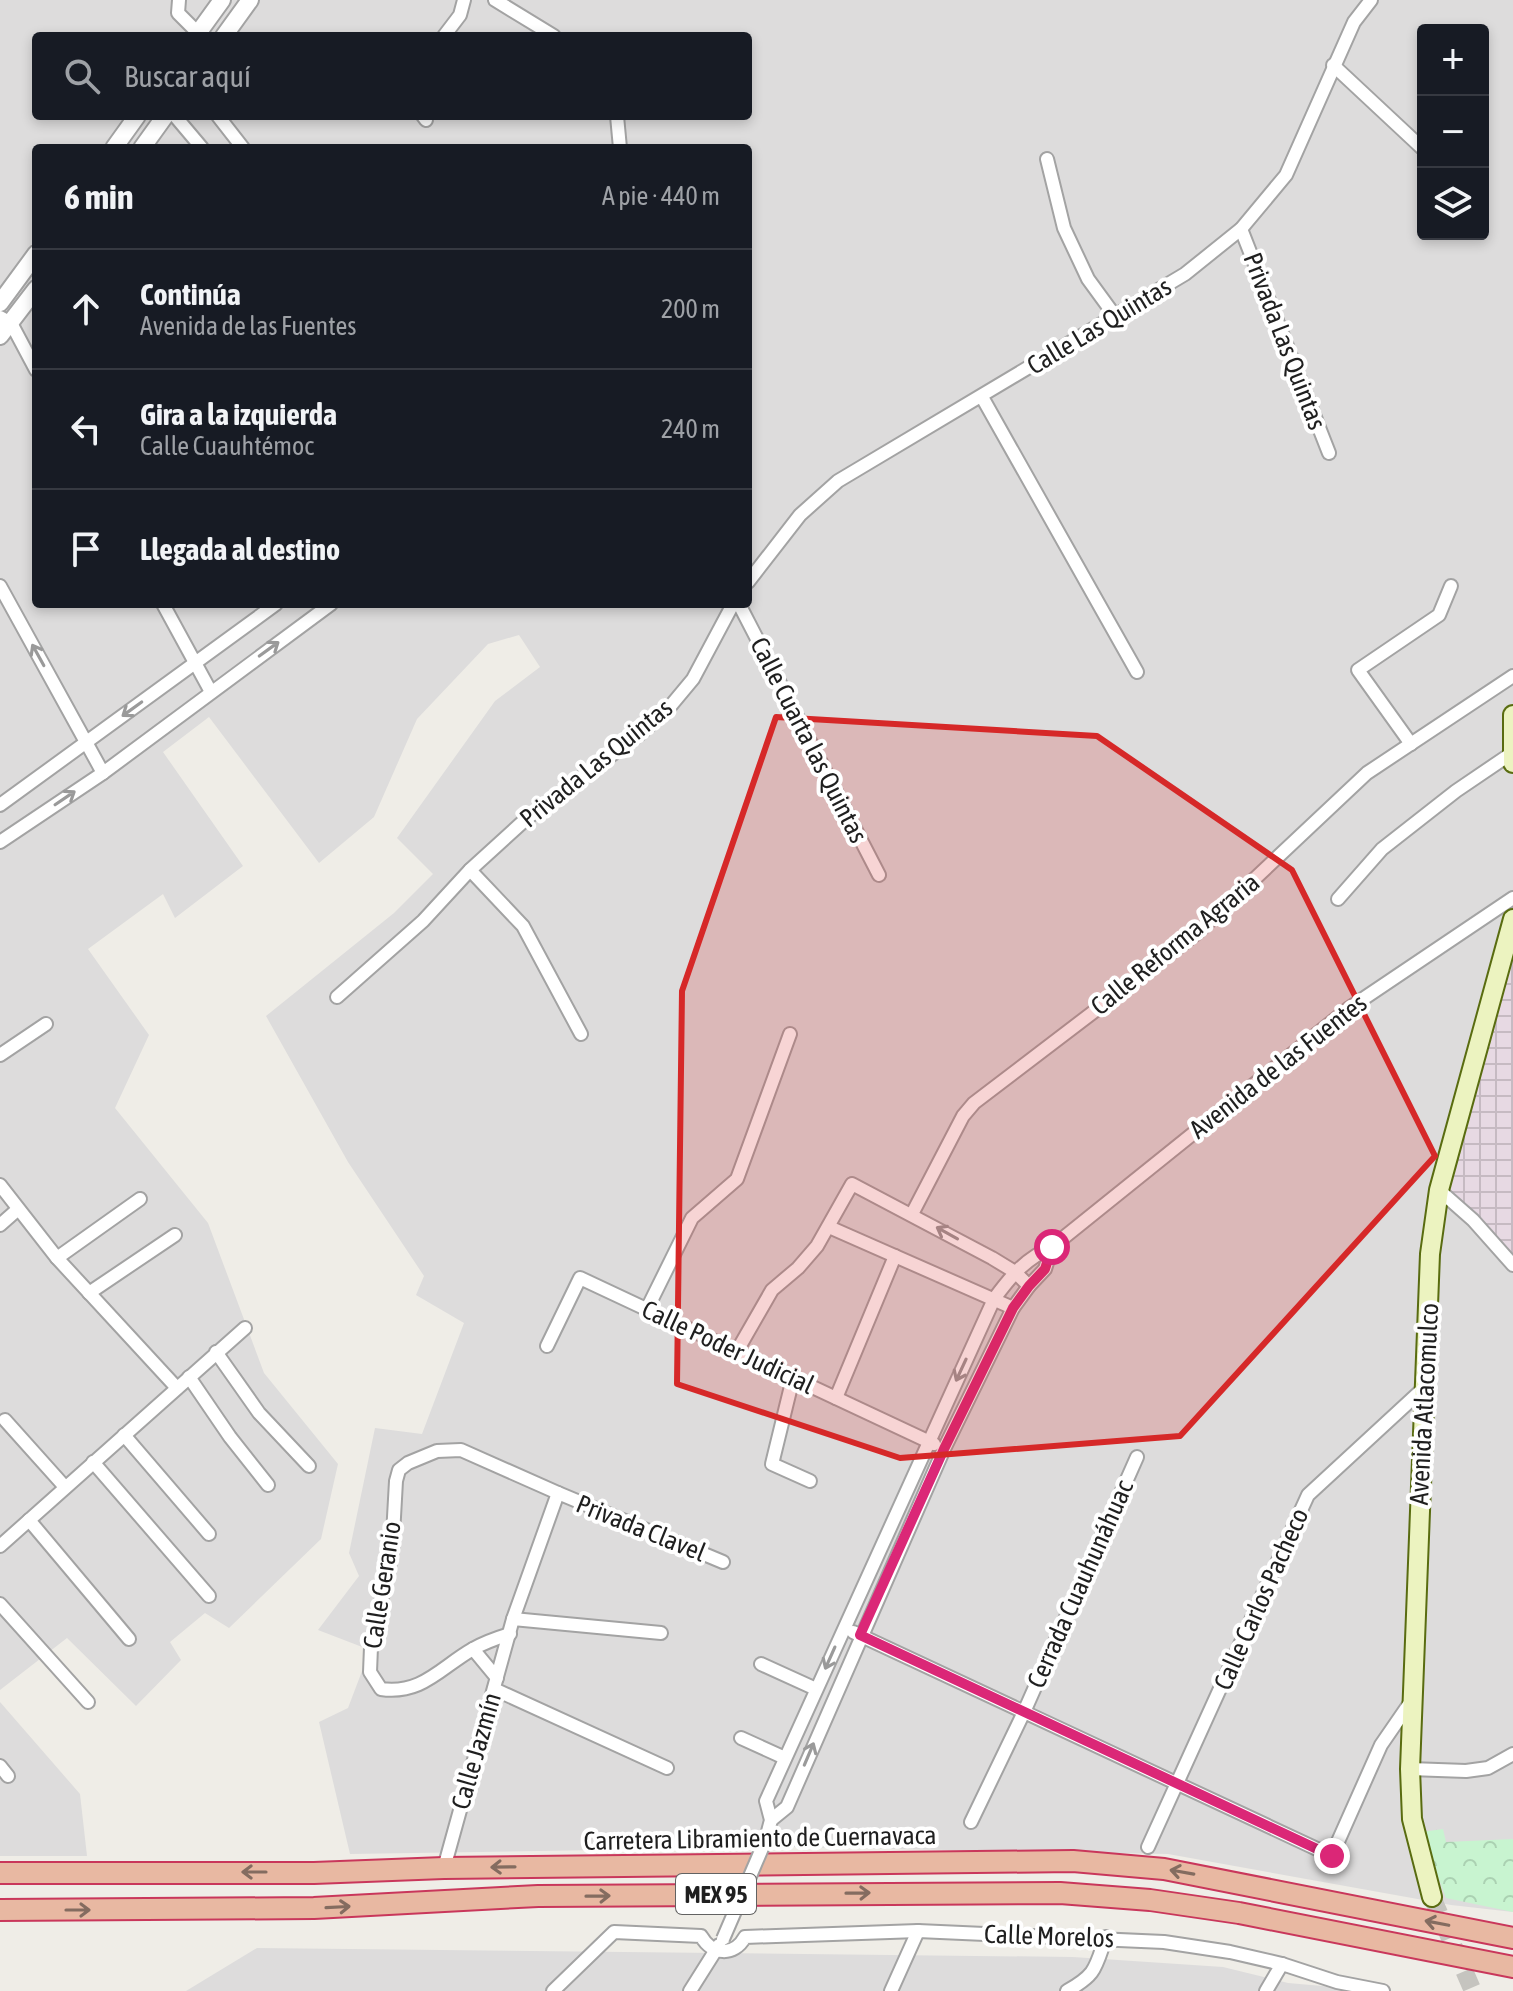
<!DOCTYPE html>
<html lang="es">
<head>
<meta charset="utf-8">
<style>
	:root { --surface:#171b24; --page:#20242c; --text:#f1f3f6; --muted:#9ea1a6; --line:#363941 }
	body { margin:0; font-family:"Asap Condensed",sans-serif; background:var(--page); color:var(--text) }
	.controls { position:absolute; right:24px; top:24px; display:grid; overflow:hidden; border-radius:8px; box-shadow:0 4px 12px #0003 }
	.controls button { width:72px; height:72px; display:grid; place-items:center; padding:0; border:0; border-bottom:2px solid var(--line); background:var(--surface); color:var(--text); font:40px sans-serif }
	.stop { position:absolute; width:24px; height:24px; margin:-18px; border:6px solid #db2777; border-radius:50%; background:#fff }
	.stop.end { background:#db2777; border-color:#fff; box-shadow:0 2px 8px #0008 }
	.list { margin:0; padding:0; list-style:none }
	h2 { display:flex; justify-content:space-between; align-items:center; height:104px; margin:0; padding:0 32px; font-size:34px }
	h2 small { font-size:26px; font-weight:400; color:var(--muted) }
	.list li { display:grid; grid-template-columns:52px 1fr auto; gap:24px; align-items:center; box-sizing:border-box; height:120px; padding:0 32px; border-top:2px solid var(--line) }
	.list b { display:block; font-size:30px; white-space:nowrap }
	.list p { margin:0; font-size:26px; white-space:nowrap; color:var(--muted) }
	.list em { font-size:26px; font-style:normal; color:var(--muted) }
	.icon { flex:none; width:44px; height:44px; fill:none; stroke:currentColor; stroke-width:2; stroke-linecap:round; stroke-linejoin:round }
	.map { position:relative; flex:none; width:1513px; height:1991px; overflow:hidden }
	.search { position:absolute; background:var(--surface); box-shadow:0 4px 12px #0003; left:32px; top:32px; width:720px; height:88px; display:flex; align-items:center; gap:20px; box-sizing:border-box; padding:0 28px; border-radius:8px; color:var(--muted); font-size:30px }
	.panel { position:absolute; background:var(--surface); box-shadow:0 4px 12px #0003; left:32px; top:144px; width:720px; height:464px; border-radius:8px }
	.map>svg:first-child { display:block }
	.residential { fill:#dddcdc; fill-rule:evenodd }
	.industrial { fill:url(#industrial-grid) }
	.park { fill:url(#park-crowns) }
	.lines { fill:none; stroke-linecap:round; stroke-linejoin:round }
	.secondary-tunnel { stroke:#c5c4bf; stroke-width:18; stroke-dasharray:18 9; stroke-linecap:butt }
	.minor-casing { stroke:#a3a3a3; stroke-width:16 }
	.tertiary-casing { stroke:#a3a3a3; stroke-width:20 }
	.secondary-casing { stroke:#596c10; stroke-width:22 }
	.trunk-casing { stroke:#c9375b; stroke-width:24 }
	.minor { stroke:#fff; stroke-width:12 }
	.tertiary { stroke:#fff; stroke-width:16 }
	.secondary { stroke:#ecf3c0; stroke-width:18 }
	.trunk { stroke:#e8b8a2; stroke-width:20 }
	.minor-bridge-casing { stroke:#a3a3a3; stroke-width:16; stroke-linecap:butt }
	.minor-bridge { stroke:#fff; stroke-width:12 }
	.oneway { stroke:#9a9a9a }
	.oneway2 { stroke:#846c60 }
	.route { stroke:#db2777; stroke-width:10 }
	.marked { fill:#d62828; fill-opacity:0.2; stroke:#d62828; stroke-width:6; stroke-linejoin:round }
	.labels { text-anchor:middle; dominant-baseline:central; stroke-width:8; stroke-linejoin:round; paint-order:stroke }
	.shield { fill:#fff; stroke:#626262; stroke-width:2 }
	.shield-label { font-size:24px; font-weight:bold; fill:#1f1f1f }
	.street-label { font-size:26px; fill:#1f1f1f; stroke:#fff }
</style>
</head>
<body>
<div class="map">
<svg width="1513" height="1991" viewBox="0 0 1513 1991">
	<defs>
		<pattern id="industrial-grid" width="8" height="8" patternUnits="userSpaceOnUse" patternTransform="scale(2)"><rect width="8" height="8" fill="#e7d9e3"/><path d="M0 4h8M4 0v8" fill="none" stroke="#c6bac2"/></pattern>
		<pattern id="park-crowns" width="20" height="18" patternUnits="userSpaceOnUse" patternTransform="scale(2)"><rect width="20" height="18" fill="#c8f4d0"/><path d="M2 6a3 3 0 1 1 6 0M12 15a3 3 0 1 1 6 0" fill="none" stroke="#abd1b2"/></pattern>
	</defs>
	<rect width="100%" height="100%" fill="#efede7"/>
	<!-- residential -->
	<g class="residential">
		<path d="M0 0H1513V1912L1451 1905 1168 1854 785 1847 350 1854 319 1722 348 1708 370 1650 318 1630 359 1576 349 1553 375 1428 422 1434 464 1323 416 1295 424 1276 348 1162 266 1016 394 913 433 874 397 838 495 701 540 667 519 635 488 644 417 719 374 817 319 863 209 717 163 752 243 866 175 918 163 894 88 949 149 1035 115 1108 208 1223 264 1373 338 1464 321 1539 229 1628 205 1613 170 1642 181 1660 136 1706 67 1638 0 1690ZM1423 30H1483V234H1423ZM36 36H748V116H36ZM36 148H748V604H36Z"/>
		<polygon points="0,1702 80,1794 87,1856 0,1856"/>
		<polygon points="257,1948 1073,1957 1223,1967 1288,1983 1380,1991 186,1991"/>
	</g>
	<!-- industrial -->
	<polygon class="industrial" points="1513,918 1513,1257 1502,1241 1441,1188"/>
	<!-- park -->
	<polygon class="park" points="1443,1829 1446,1842 1513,1839 1513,1912 1446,1898 1421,1832"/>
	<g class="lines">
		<!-- secondary-tunnel -->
		<polyline class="secondary-tunnel" points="1432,1897 1473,1991"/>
		<defs>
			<g id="minor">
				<polyline points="179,0 178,13 198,33"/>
				<polyline points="495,0 554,36"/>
				<polyline points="444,36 460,15 464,0"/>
				<polyline points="1333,65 1423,149"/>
				<polyline points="175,116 202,148"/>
				<polyline points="218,116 243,148"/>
				<polyline points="423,116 426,120"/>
				<polyline points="617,116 620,148"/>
				<polyline points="1047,159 1064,228 1088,279 1115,316"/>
				<polyline points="1241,229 1329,453"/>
				<polyline points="0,317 11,323 36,370"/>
				<polyline points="982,397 1137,672"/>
				<polyline points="748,582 800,515 838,481 1185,274 1241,229 1286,175 1354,22 1371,0"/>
				<polyline points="0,586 103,773"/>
				<polyline points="163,604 211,692"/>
				<polyline points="739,604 879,875"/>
				<polyline points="1411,744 1358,670 1439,615 1451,586"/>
				<polyline points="0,805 276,604"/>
				<polyline points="0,842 103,773 331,604"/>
				<polyline points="470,870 523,926 581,1034"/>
				<polyline points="1338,899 1382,849 1456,791 1512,753"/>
				<polyline points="337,997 423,921 470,870 526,819 641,733 668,709 693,679 733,604"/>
				<polyline points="0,1055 46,1024"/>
				<polyline points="0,1185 57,1258 177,1388"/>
				<polyline points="1439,1190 1473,1220 1513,1265"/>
				<polyline points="912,1214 963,1116 974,1103 1197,933 1367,773 1513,676"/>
				<polyline points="0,1225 17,1210"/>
				<polyline points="829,1227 1013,1308"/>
				<polyline points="57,1258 140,1199"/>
				<polyline points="89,1293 175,1235"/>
				<polyline points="647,1309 692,1218 737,1179 790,1034"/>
				<polyline points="547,1346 580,1278 934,1444"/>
				<polyline points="737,1351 772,1290 798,1268 817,1246 852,1184 992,1258 1015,1272 1029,1286"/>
				<polyline points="216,1352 259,1413 309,1466"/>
				<polyline points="189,1377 230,1437 268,1485"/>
				<polyline points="793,1378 772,1464 810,1481"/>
				<polyline points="836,1398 895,1256"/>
				<polyline points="5,1420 65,1487"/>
				<polyline points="124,1435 209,1534"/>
				<polyline points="93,1462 209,1596"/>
				<polyline points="29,1520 129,1639"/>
				<polyline points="0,1546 245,1328"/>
				<polyline points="0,1604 88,1702"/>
				<polyline points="513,1619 661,1633"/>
				<polyline points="853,1632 1332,1856"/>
				<path d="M510 1634C497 1638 485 1642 473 1649 441 1667 422 1695 381 1689L370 1672 371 1647 392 1553 396 1481 399 1470 408 1463 437 1451 461 1450 558 1493 723 1562"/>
				<polyline points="473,1649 497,1678"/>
				<polyline points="761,1664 816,1689"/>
				<polyline points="494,1689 667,1768"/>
				<polyline points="741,1738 785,1758"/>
				<polyline points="0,1766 8,1776"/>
				<polyline points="1410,1769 1466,1771 1488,1768 1513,1754"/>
				<polyline points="771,1820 787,1807 944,1449 1013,1308 1029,1286 1045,1269 1052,1247"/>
				<polyline points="971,1822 1024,1712 1137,1457"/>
				<path d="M766 1839 771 1820 766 1801 994 1299C1011 1276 1025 1259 1052 1247L1348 1009 1513 898"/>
				<polyline points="1148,1847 1308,1495 1424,1388"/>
				<polyline points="1328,1864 1381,1745 1412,1700"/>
				<polyline points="444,1868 513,1619 558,1493"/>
				<path d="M553 1991 614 1932 701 1936C712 1955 734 1957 745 1937L918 1931 1164 1942 1230 1952 1282 1964 1337 1982 1383 1991"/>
				<polyline points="690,1991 719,1945"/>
				<polyline points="891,1991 918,1931"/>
				<path d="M1067 1991C1097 1974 1095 1968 1106 1937"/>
				<polyline points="1266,1991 1282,1964"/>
			</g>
			<g id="tertiary">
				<polyline points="196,36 222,0"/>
				<polyline points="224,36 250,0"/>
				<polyline points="114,148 137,116"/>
				<polyline points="142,148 165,116"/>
				<polyline points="0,303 36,254"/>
				<polyline points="0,336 36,289"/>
			</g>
			<g id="secondary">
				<polyline points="1513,715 1513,763"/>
				<polyline points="1432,1897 1412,1819 1410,1769 1430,1254 1439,1190 1513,919"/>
			</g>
			<g id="trunk">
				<polyline points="0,1873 314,1873 444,1868 1073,1861 1164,1869 1513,1938"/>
				<polyline points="0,1910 314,1908 538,1896 1060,1893 1150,1900 1239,1913 1513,1967"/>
			</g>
		</defs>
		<!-- minor casing -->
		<use href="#minor" class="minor-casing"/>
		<!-- tertiary casing -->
		<use href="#tertiary" class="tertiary-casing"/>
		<!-- secondary casing -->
		<use href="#secondary" class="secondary-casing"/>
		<!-- trunk casing -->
		<use href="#trunk" class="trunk-casing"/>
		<!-- minor -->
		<use href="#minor" class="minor"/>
		<!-- tertiary -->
		<use href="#tertiary" class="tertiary"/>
		<!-- secondary -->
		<use href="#secondary" class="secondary"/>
		<!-- trunk -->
		<use href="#trunk" class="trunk"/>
		<defs>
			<polyline id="minor-bridge" points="723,1939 766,1839"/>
		</defs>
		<!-- minor-bridge casing -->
		<use href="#minor-bridge" class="minor-bridge-casing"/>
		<!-- minor-bridge -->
		<use href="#minor-bridge" class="minor-bridge"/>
	</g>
	<!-- one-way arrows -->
	<defs><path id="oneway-shaft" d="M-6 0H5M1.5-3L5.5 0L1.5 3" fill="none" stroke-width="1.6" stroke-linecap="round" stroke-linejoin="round" transform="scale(2)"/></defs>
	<g class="oneway">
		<use href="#oneway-shaft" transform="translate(269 649) rotate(-36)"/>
		<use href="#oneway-shaft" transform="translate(38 655) rotate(-119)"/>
		<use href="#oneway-shaft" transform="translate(132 709) rotate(144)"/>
		<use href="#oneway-shaft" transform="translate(65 798) rotate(-34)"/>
		<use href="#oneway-shaft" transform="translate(947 1233) rotate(-151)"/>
		<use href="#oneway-shaft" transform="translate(961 1370) rotate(115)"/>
		<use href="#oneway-shaft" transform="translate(830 1658) rotate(114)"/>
		<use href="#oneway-shaft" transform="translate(809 1754) rotate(-67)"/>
	</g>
	<g class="oneway2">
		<use href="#oneway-shaft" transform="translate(503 1867) rotate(179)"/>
		<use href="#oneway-shaft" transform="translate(254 1872) rotate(-180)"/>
		<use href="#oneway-shaft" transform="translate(1182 1872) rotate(-170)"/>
		<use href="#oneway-shaft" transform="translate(858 1893) rotate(-1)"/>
		<use href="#oneway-shaft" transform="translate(598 1896) rotate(-1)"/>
		<use href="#oneway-shaft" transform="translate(338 1907) rotate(-3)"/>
		<use href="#oneway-shaft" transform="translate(78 1910)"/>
		<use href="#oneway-shaft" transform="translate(1437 1923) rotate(-169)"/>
	</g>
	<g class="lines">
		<!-- route -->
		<polyline class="route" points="1052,1247 1045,1269 1029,1286 1013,1308 944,1449 860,1635 1332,1856"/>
	</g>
	<!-- marked area -->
	<path class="marked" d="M776 717 1097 736 1292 870 1435 1156 1180 1436 900 1458 677 1384 682 991Z"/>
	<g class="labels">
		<!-- shield labels -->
		<rect class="shield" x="676" y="1874" width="80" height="40" rx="6"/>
		<g class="shield-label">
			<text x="716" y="1894">MEX 95</text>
		</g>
		<!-- street labels -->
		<g class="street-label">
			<text transform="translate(1099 326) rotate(-31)">Calle Las Quintas</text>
			<text transform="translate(1285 341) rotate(69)">Privada Las Quintas</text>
			<text transform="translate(809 740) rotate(63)">Calle Cuarta las Quintas</text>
			<text transform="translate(596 763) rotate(-39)">Privada Las Quintas</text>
			<text transform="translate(1175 944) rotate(-39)">Calle Reforma Agraria</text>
			<text transform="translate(1278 1066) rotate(-38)">Avenida de las Fuentes</text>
			<text transform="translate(728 1347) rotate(25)">Calle Poder Judicial</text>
			<text transform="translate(1424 1404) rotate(-87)">Avenida Atlacomulco</text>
			<text transform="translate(641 1528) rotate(22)">Privada Clavel</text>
			<text transform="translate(1080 1584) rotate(-66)">Cerrada Cuauhunáhuac</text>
			<text transform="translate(382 1585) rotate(-81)">Calle Geranio</text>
			<text transform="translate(1261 1599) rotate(-66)">Calle Carlos Pacheco</text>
			<text transform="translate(476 1751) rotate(-74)">Calle Jazmín</text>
			<text transform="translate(760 1838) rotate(-1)">Carretera Libramiento de Cuernavaca</text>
			<text transform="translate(1049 1936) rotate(2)">Calle Morelos</text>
		</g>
	</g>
</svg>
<div class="controls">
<button>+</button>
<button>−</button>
<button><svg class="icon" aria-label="layers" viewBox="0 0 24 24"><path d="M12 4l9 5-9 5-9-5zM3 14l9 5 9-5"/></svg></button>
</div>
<div class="stop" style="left:1052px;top:1247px"></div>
<div class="stop end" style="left:1332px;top:1856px"></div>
<div class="search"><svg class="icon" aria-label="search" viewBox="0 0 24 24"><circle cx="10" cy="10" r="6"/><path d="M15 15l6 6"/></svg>Buscar aquí</div>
<section class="panel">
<h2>6 min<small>A pie · 440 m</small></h2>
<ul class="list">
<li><svg class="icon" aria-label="ahead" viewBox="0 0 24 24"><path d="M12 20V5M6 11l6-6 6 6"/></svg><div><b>Continúa</b><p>Avenida de las Fuentes</p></div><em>200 m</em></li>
<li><svg class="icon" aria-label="left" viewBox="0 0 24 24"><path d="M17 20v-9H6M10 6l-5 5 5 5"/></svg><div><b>Gira a la izquierda</b><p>Calle Cuauhtémoc</p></div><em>240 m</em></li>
<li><svg class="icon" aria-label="arrive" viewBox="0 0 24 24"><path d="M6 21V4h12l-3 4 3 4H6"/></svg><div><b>Llegada al destino</b></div></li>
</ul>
</section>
</div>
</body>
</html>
